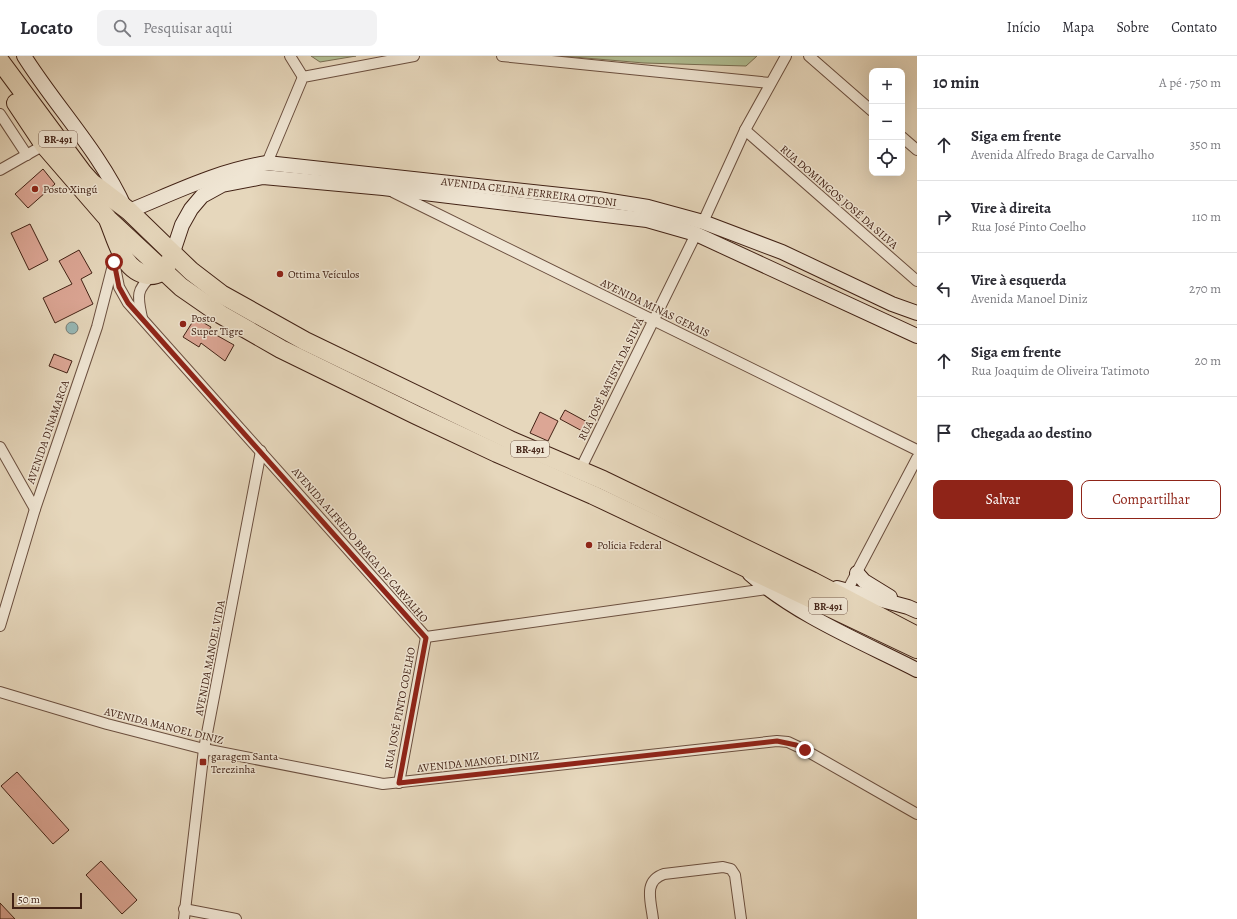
<!DOCTYPE html>
<html lang="pt">
<head>
<meta charset="utf-8">
<style>
	:root { --surface:#fff; --page:#f2f2f3; --text:#2b2b33; --muted:#7c7c81; --line:#e1e1e2; --accent:#8f2418 }
	body { margin:0; font-family:Alegreya,serif; background:var(--page); color:var(--text) }
	.controls { position:absolute; right:12px; top:12px; display:grid; overflow:hidden; border-radius:8px; box-shadow:0 4px 16px #0002 }
	.controls button { width:36px; height:36px; display:grid; place-items:center; padding:0; border:0; border-bottom:1px solid var(--line); background:var(--surface); color:var(--text); font:20px sans-serif }
	.scale { position:absolute; left:12px; bottom:10px; width:70px; box-sizing:border-box; padding-left:4px; border:2px solid #422215; border-top:0; font-size:11px; line-height:14px; white-space:nowrap; color:#422215; -webkit-text-stroke:3px #efe5d3; paint-order:stroke }
	.stop { position:absolute; width:12px; height:12px; margin:-9px; border:3px solid #8f2418; border-radius:50%; background:#fff }
	.stop.end { background:#8f2418; border-color:#fff; box-shadow:0 1px 4px #0008 }
	.list { margin:0; padding:0; list-style:none }
	h2 { display:flex; justify-content:space-between; align-items:center; height:52px; margin:0; padding:0 16px; font-size:17px }
	h2 small { font-size:13px; font-weight:400; color:var(--muted) }
	.list li { display:grid; grid-template-columns:26px 1fr auto; gap:12px; align-items:center; box-sizing:border-box; height:72px; padding:0 16px; border-top:1px solid var(--line) }
	.list b { display:block; font-size:15px; white-space:nowrap }
	.list p { margin:0; font-size:13px; white-space:nowrap; color:var(--muted) }
	.list em { font-size:13px; font-style:normal; color:var(--muted) }
	.actions { display:flex; gap:8px; padding:12px 16px }
	.actions a { flex:1; padding:9px 0; border:1px solid var(--accent); border-radius:8px; text-align:center; font-size:14px; color:var(--accent) }
	.actions .main { background:var(--accent); color:#fff }
	.icon { flex:none; width:22px; height:22px; fill:none; stroke:currentColor; stroke-width:2; stroke-linecap:round; stroke-linejoin:round }
	.map { position:relative; flex:none; width:917px; height:863px; overflow:hidden }
	header { display:flex; align-items:center; gap:24px; box-sizing:border-box; height:56px; padding:0 20px; background:var(--surface); border-bottom:1px solid var(--line) }
	header strong { font-size:19px }
	nav { display:flex; gap:22px; margin-inline-start:auto; font-size:14px }
	.search { width:280px; height:36px; background:var(--page); display:flex; align-items:center; gap:10px; box-sizing:border-box; padding:0 14px; border-radius:8px; color:var(--muted); font-size:15px }
	main { display:flex }
	aside { flex:1; background:var(--surface) }
	.map>svg:first-child { display:block }
	.green { fill:#b1bf94; stroke:#7a7054 }
	.water { fill:#97b8b6; stroke:#757c76 }
	.building { fill:#dca695; stroke:#422215 }
	.lines { fill:none; stroke-linecap:round; stroke-linejoin:round }
	.street-casing { stroke:#6b4f3f; stroke-width:12 }
	.secondary-casing { stroke:#422215; stroke-width:16 }
	.highway-casing { stroke:#422215; stroke-width:20 }
	.street { stroke:#efe5d3; stroke-width:10 }
	.secondary { stroke:#efe5d3; stroke-width:14 }
	.highway { stroke:#e6d7bc; stroke-width:18 }
	.route { stroke:#8f2418; stroke-width:5 }
	.poi-dot { fill:#8f2418; stroke:#efe5d3; stroke-width:1.5 }
	.labels { text-anchor:middle; dominant-baseline:central; stroke-width:3; stroke-linejoin:round; paint-order:stroke }
	.shield { fill:#efe5d3; stroke:#765c4e; stroke-width:1 }
	.shield-label { font-size:10px; font-weight:bold; fill:#422215 }
	.poi-label { font-size:11px; fill:#422215; stroke:#efe5d3; text-anchor:start }
	.street-label { font-size:11px; fill:#422215; stroke:#efe5d3 }
</style>
</head>
<body>
<header>
<strong>Locato</strong>
<div class="search"><svg class="icon" aria-label="search" viewBox="0 0 24 24"><circle cx="10" cy="10" r="6"/><path d="M15 15l6 6"/></svg>Pesquisar aqui</div>
<nav><a>Início</a><a>Mapa</a><a>Sobre</a><a>Contato</a></nav>
</header>
<main>
<div class="map">
<svg width="917" height="863" viewBox="0 0 917 863">
	<rect width="100%" height="100%" fill="#e6d7bc"/>
	<filter id="stains"><feTurbulence type="fractalNoise" baseFrequency=".005" numOctaves="4"/><feColorMatrix values="0 0 0 0 .2 0 0 0 0 .09 0 0 0 0 .02 0 0 0 .5 -.17"/></filter>
	<radialGradient id="worn" r=".72"><stop offset=".6" stop-color="#630" stop-opacity="0"/><stop offset="1" stop-color="#630" stop-opacity=".3"/></radialGradient>
	<!-- green -->
	<g class="green">
		<polygon points="311,0 356,0 320,6"/>
		<polygon points="562,0 757,0 746,10 644,7"/>
	</g>
	<!-- water -->
	<circle class="water" cx="72" cy="272" r="6"/>
	<!-- building -->
	<g class="building">
		<polygon points="43,113 55,128 28,152 15,138"/>
		<polygon points="30,168 48,204 29,214 11,177"/>
		<polygon points="79,194 92,217 81,223 93,248 55,267 43,242 72,228 59,205"/>
		<polygon points="195,262 211,271 209,275 234,289 225,305 201,287 199,291 183,281"/>
		<polygon points="54,298 72,305 67,317 49,310"/>
		<polygon points="565,354 589,367 584,376 560,363"/>
		<polygon points="540,356 558,365 548,385 530,377"/>
		<polygon points="17,716 69,774 53,788 1,730"/>
		<polygon points="101,805 137,844 122,858 86,819"/>
		<polygon points="0,847 15,863 0,863"/>
	</g>
	<g class="lines">
		<defs>
			<g id="street">
				<polyline points="290,0 303,21"/>
				<polyline points="502,0 770,27"/>
				<polyline points="809,0 872,55"/>
				<polyline points="0,58 27,99"/>
				<polyline points="745,74 917,225"/>
				<polyline points="902,81 917,94"/>
				<polyline points="267,107 303,21 414,0"/>
				<polyline points="0,114 44,89"/>
				<polyline points="393,136 917,394"/>
				<polyline points="703,166 745,74 786,0"/>
				<polyline points="114,206 119,231 128,247 426,581 767,533"/>
				<path d="M142 262C138 242 135 234 152 220"/>
				<polyline points="0,391 35,453"/>
				<polyline points="580,414 696,178"/>
				<polyline points="847,535 917,402"/>
				<polyline points="0,570 35,453 97,271 113,209"/>
				<polyline points="0,636 107,668 204,693 383,728 777,685 788,686 805,694 917,758"/>
				<polyline points="399,727 426,581"/>
				<polyline points="184,853 236,863"/>
				<polyline points="184,863 204,693 261,395"/>
				<path d="M653 863C651 845 643 825 664 818L723 811 731 813 735 819 741 863"/>
			</g>
			<g id="secondary">
				<path d="M24 0C56 51 100 96 125 152"/>
				<path d="M129 155C176 136 217 115 267 107L598 143 648 151 703 166 782 196 892 248 917 257"/>
				<polyline points="172,199 182,169 191,153 202,140 222,129 263,121 383,132 647,164 696,178 917,280"/>
				<polyline points="857,517 864,525 890,541"/>
				<path d="M750 518C796 559 862 586 917 614"/>
				<polyline points="837,532 908,551 917,555"/>
			</g>
			<g id="highway">
				<polyline points="0,5 83,117 92,127 129,155 191,215 221,238 305,285 512,385 603,424 812,525 917,580"/>
				<polyline points="16,47 44,89 108,163 181,231 220,258 281,293 416,359 497,397 593,439 917,593"/>
				<path d="M109 166C117 185 123 215 148 219 158 220 163 215 168 207"/>
			</g>
		</defs>
		<!-- street casing -->
		<use href="#street" class="street-casing"/>
		<!-- secondary casing -->
		<use href="#secondary" class="secondary-casing"/>
		<!-- highway casing -->
		<use href="#highway" class="highway-casing"/>
		<!-- street -->
		<use href="#street" class="street"/>
		<!-- secondary -->
		<use href="#secondary" class="secondary"/>
		<!-- highway -->
		<use href="#highway" class="highway"/>
	</g>
	<g class="lines">
		<!-- route -->
		<polyline class="route" points="114,206 119,231 128,247 426,582 399,727 777,685 796,689 805,694"/>
	</g>
	<!-- markers -->
	<g class="poi-dot">
		<circle cx="35" cy="133" r="4"/>
		<circle cx="280" cy="218" r="4"/>
		<circle cx="183" cy="268" r="4"/>
		<circle cx="589" cy="489" r="4"/>
		<rect x="199" y="702" width="8" height="8" rx="2"/>
	</g>
	<g class="labels">
		<!-- shield labels -->
		<g class="shield">
			<rect x="39" y="75" width="38" height="16" rx="3"/>
			<rect x="511" y="385" width="38" height="16" rx="3"/>
			<rect x="809" y="542" width="38" height="16" rx="3"/>
		</g>
		<g class="shield-label">
			<text x="58" y="83">BR-491</text>
			<text x="530" y="393">BR-491</text>
			<text x="828" y="550">BR-491</text>
		</g>
		<!-- poi labels -->
		<g class="poi-label">
			<text x="43" y="133">Posto Xingú</text>
			<text x="288" y="218">Ottima Veículos</text>
			<text x="191" y="262">Posto<tspan x="191" dy="13">Super Tigre</tspan></text>
			<text x="597" y="489">Polícia Federal</text>
			<text x="211" y="700">garagem Santa<tspan x="211" dy="13">Terezinha</tspan></text>
		</g>
		<!-- street labels -->
		<g class="street-label">
			<text transform="translate(529 136) rotate(7)">AVENIDA CELINA FERREIRA OTTONI</text>
			<text transform="translate(839 141) rotate(41)">RUA DOMINGOS JOSÉ DA SILVA</text>
			<text transform="translate(655 252) rotate(26)">AVENIDA MINAS GERAIS</text>
			<text transform="translate(611 323) rotate(-64)">RUA JOSÉ BATISTA DA SILVA</text>
			<text transform="translate(48 376) rotate(-71)">AVENIDA DINAMARCA</text>
			<text transform="translate(360 489) rotate(49)">AVENIDA ALFREDO BRAGA DE CARVALHO</text>
			<text transform="translate(210 602) rotate(-79)">AVENIDA MANOEL VIDA</text>
			<text transform="translate(400 652) rotate(-79)">RUA JOSÉ PINTO COELHO</text>
			<text transform="translate(164 670) rotate(14)">AVENIDA MANOEL DINIZ</text>
			<text transform="translate(478 706) rotate(-6)">AVENIDA MANOEL DINIZ</text>
		</g>
	</g>
	<rect width="100%" height="100%" filter="url(#stains)"/>
	<rect width="100%" height="100%" fill="url(#worn)"/>
</svg>
<div class="controls">
<button>+</button>
<button>−</button>
<button><svg class="icon" aria-label="locate" viewBox="0 0 24 24"><circle cx="12" cy="12" r="6"/><path d="M12 2v4M12 18v4M2 12h4M18 12h4"/></svg></button>
</div>
<div class="scale">50 m</div>
<div class="stop" style="left:114px;top:206px"></div>
<div class="stop end" style="left:805px;top:694px"></div>
</div>
<aside>
<h2>10 min<small>A pé · 750 m</small></h2>
<ul class="list">
<li><svg class="icon" aria-label="ahead" viewBox="0 0 24 24"><path d="M12 20V5M6 11l6-6 6 6"/></svg><div><b>Siga em frente</b><p>Avenida Alfredo Braga de Carvalho</p></div><em>350 m</em></li>
<li><svg class="icon" aria-label="right" viewBox="0 0 24 24"><path d="M7 20v-9h11M14 6l5 5-5 5"/></svg><div><b>Vire à direita</b><p>Rua José Pinto Coelho</p></div><em>110 m</em></li>
<li><svg class="icon" aria-label="left" viewBox="0 0 24 24"><path d="M17 20v-9H6M10 6l-5 5 5 5"/></svg><div><b>Vire à esquerda</b><p>Avenida Manoel Diniz</p></div><em>270 m</em></li>
<li><svg class="icon" aria-label="ahead" viewBox="0 0 24 24"><path d="M12 20V5M6 11l6-6 6 6"/></svg><div><b>Siga em frente</b><p>Rua Joaquim de Oliveira Tatimoto</p></div><em>20 m</em></li>
<li><svg class="icon" aria-label="arrive" viewBox="0 0 24 24"><path d="M6 21V4h12l-3 4 3 4H6"/></svg><div><b>Chegada ao destino</b></div></li>
</ul>
<div class="actions"><a class="main">Salvar</a><a>Compartilhar</a></div>
</aside>
</main>
</body>
</html>
